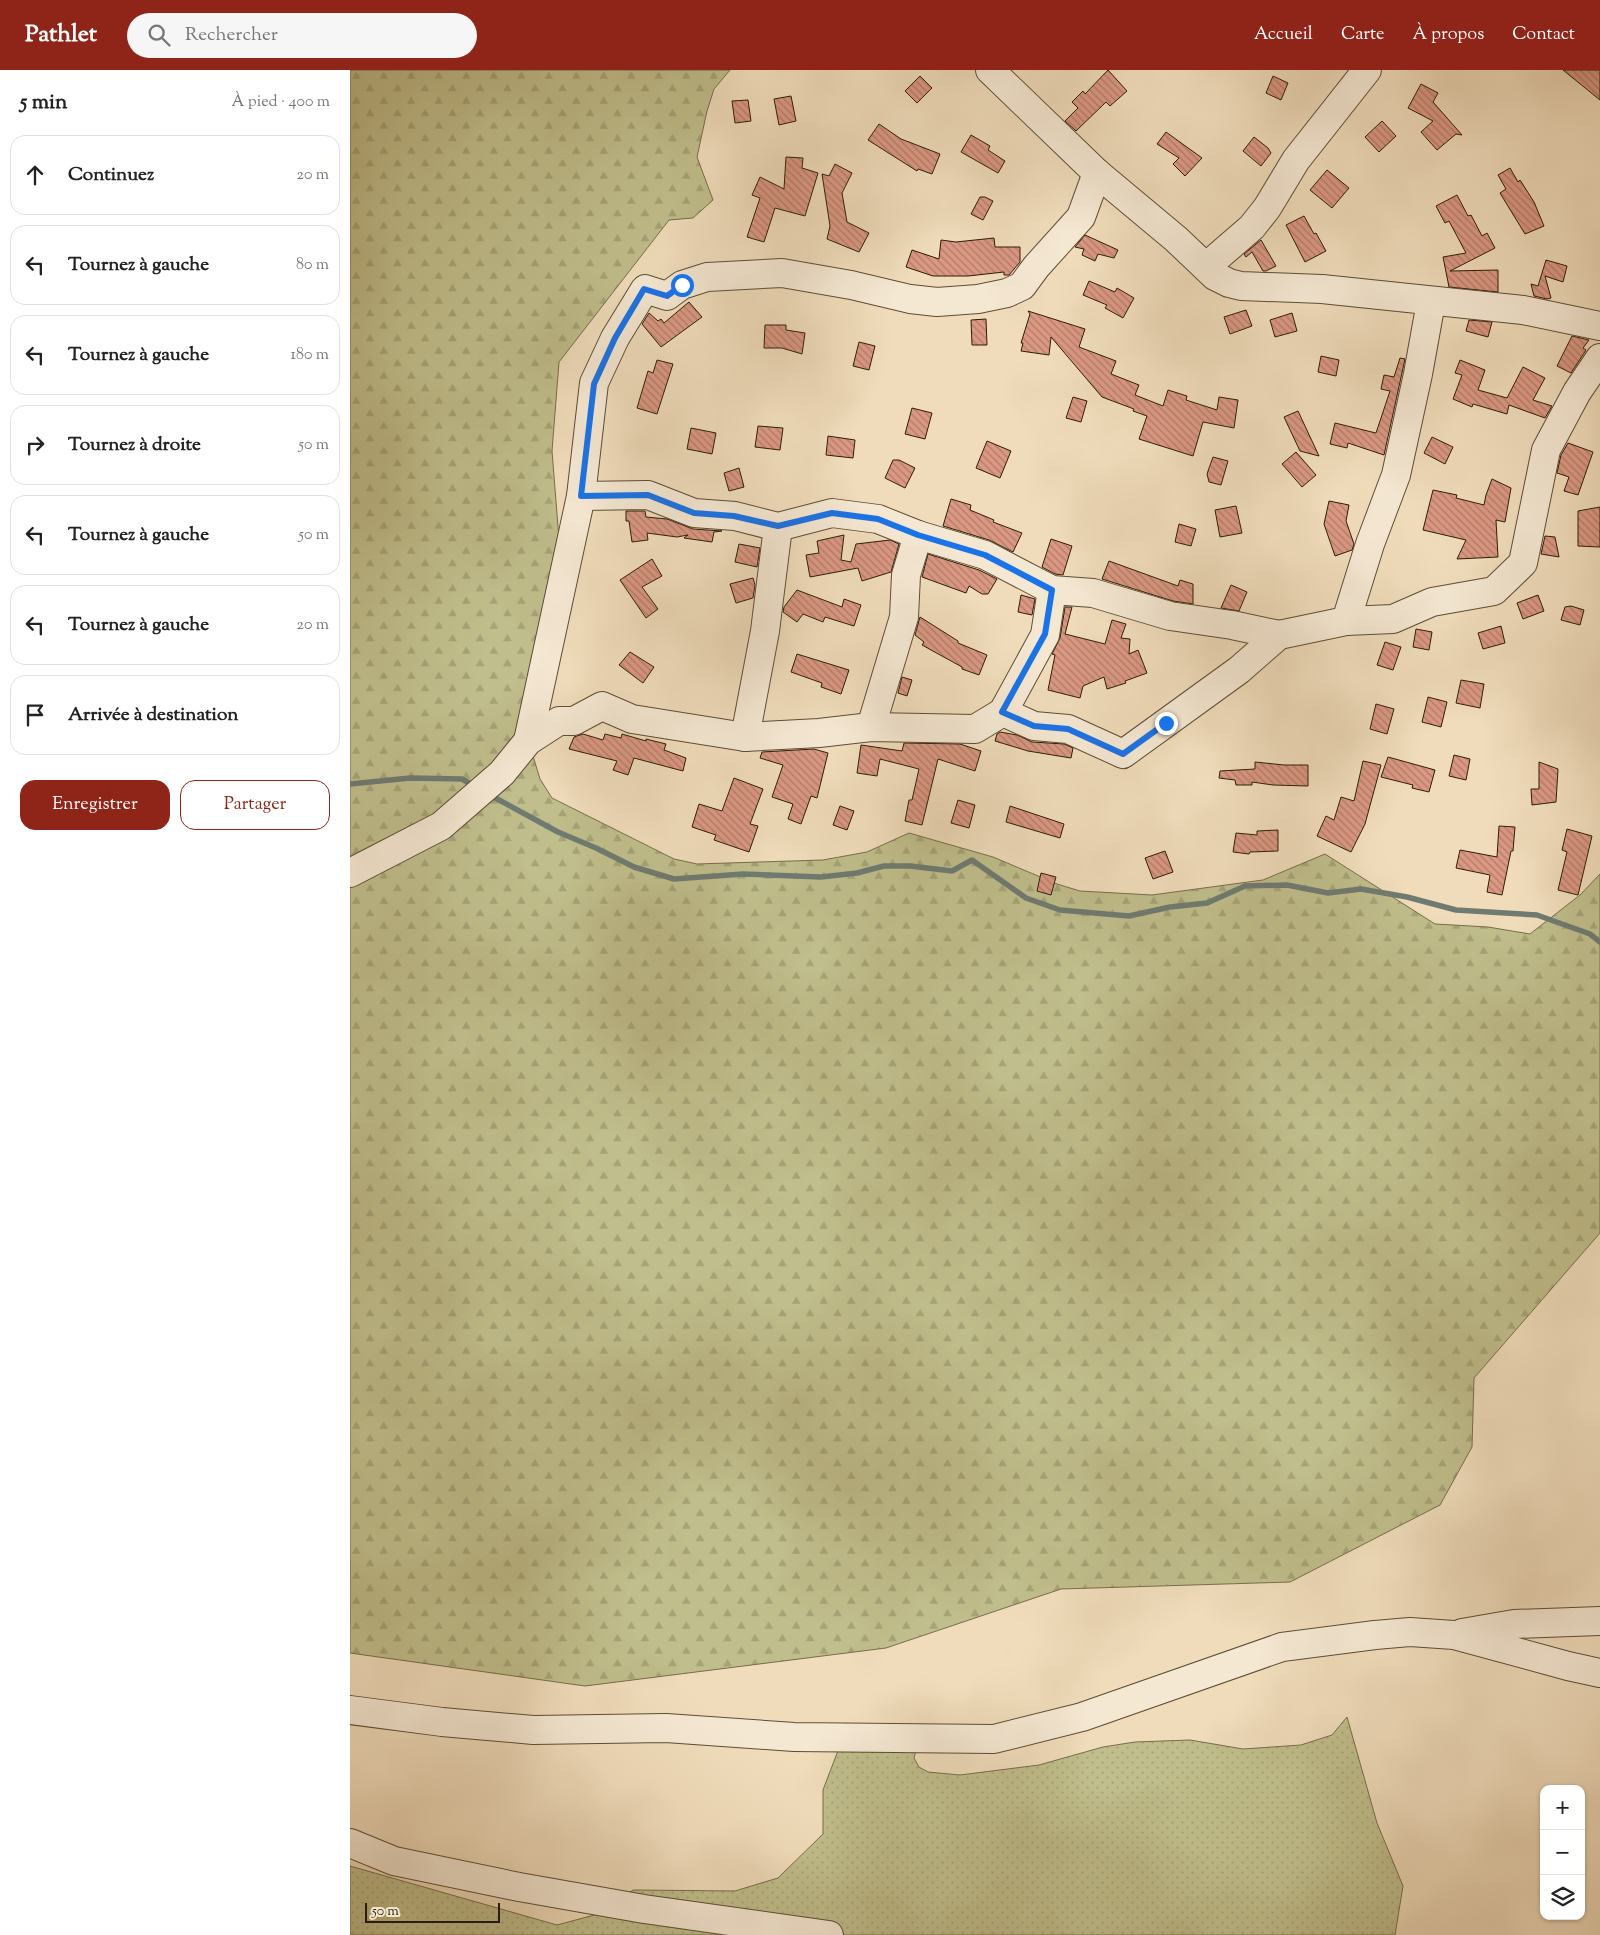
<!DOCTYPE html>
<html lang="fr">
<head>
<meta charset="utf-8">
<style>
	:root { --surface:#fff; --page:#f6f6f6; --text:#222; --muted:#767676; --line:#e0e0e0; --accent:#8f2418 }
	body { margin:0; font-family:"Sorts Mill Goudy",serif; background:var(--page); color:var(--text) }
	.controls { position:absolute; right:15px; bottom:15px; display:grid; overflow:hidden; border-radius:10px; box-shadow:0 1px 4px #0004 }
	.controls button { width:45px; height:45px; display:grid; place-items:center; padding:0; border:0; border-bottom:1px solid var(--line); background:var(--surface); color:var(--text); font:25px sans-serif }
	.scale { position:absolute; left:15px; bottom:12px; width:135px; box-sizing:border-box; padding-left:5px; border:2px solid #2c1d08; border-top:0; font-size:14px; line-height:18px; white-space:nowrap; color:#2c1d08; -webkit-text-stroke:4px #f5e8d3; paint-order:stroke }
	.stop { position:absolute; width:15px; height:15px; margin:-11px; border:4px solid #1a73e8; border-radius:50%; background:#fff }
	.stop.end { background:#1a73e8; border-color:#fff; box-shadow:0 1px 5px #0008 }
	.list { margin:0; padding:0; list-style:none }
	h2 { display:flex; justify-content:space-between; align-items:center; height:65px; margin:0; padding:0 20px; font-size:21px }
	h2 small { font-size:16px; font-weight:400; color:var(--muted) }
	.list li { display:grid; grid-template-columns:32px 1fr auto; gap:15px; align-items:center; box-sizing:border-box; height:80px; margin:0 10px 10px; padding:0 10px; border:1px solid var(--line); border-radius:15px }
	.list b { display:block; font-size:19px; white-space:nowrap }
	.list em { font-size:16px; font-style:normal; color:var(--muted) }
	.actions { display:flex; gap:10px; padding:15px 20px }
	.actions a { flex:1; padding:11px 0; border:1px solid var(--accent); border-radius:15px; text-align:center; font-size:18px; color:var(--accent) }
	.actions .main { background:var(--accent); color:#fff }
	.icon { flex:none; width:28px; height:28px; fill:none; stroke:currentColor; stroke-width:2; stroke-linecap:round; stroke-linejoin:round }
	.map { position:relative; flex:none; width:1250px; height:1865px; overflow:hidden }
	header { display:flex; align-items:center; gap:30px; box-sizing:border-box; height:70px; padding:0 25px; background:var(--accent); color:#fff }
	header strong { font-size:24px }
	nav { display:flex; gap:28px; margin-inline-start:auto; font-size:18px }
	.search { width:350px; height:45px; background:var(--page); display:flex; align-items:center; gap:12px; box-sizing:border-box; padding:0 18px; border-radius:28px; color:var(--muted); font-size:19px }
	main { display:flex }
	aside { flex:1; background:var(--surface) }
	.map>svg:first-child { display:block }
	.grass { fill:url(#grass-dots); stroke:#766e4a }
	.forest { fill:url(#forest-firs); stroke:#766e4a }
	.lines { fill:none; stroke-linecap:round; stroke-linejoin:round }
	.stream { stroke:#6f7b71; stroke-width:5.5 }
	.building { fill:url(#building-back-hatch); stroke:#2c1d08 }
	.minor-casing { stroke:#5d4d35; stroke-width:30 }
	.minor { stroke:#f5e8d3; stroke-width:28 }
	.route { stroke:#1a73e8; stroke-width:6 }
</style>
</head>
<body>
<header>
<strong>Pathlet</strong>
<div class="search"><svg class="icon" aria-label="search" viewBox="0 0 24 24"><circle cx="10" cy="10" r="6"/><path d="M15 15l6 6"/></svg>Rechercher</div>
<nav><a>Accueil</a><a>Carte</a><a>À propos</a><a>Contact</a></nav>
</header>
<main>
<aside>
<h2>5 min<small>À pied · 400 m</small></h2>
<ul class="list">
<li><svg class="icon" aria-label="ahead" viewBox="0 0 24 24"><path d="M12 20V5M6 11l6-6 6 6"/></svg><div><b>Continuez</b></div><em>20 m</em></li>
<li><svg class="icon" aria-label="left" viewBox="0 0 24 24"><path d="M17 20v-9H6M10 6l-5 5 5 5"/></svg><div><b>Tournez à gauche</b></div><em>80 m</em></li>
<li><svg class="icon" aria-label="left" viewBox="0 0 24 24"><path d="M17 20v-9H6M10 6l-5 5 5 5"/></svg><div><b>Tournez à gauche</b></div><em>180 m</em></li>
<li><svg class="icon" aria-label="right" viewBox="0 0 24 24"><path d="M7 20v-9h11M14 6l5 5-5 5"/></svg><div><b>Tournez à droite</b></div><em>50 m</em></li>
<li><svg class="icon" aria-label="left" viewBox="0 0 24 24"><path d="M17 20v-9H6M10 6l-5 5 5 5"/></svg><div><b>Tournez à gauche</b></div><em>50 m</em></li>
<li><svg class="icon" aria-label="left" viewBox="0 0 24 24"><path d="M17 20v-9H6M10 6l-5 5 5 5"/></svg><div><b>Tournez à gauche</b></div><em>20 m</em></li>
<li><svg class="icon" aria-label="arrive" viewBox="0 0 24 24"><path d="M6 21V4h12l-3 4 3 4H6"/></svg><div><b>Arrivée à destination</b></div></li>
</ul>
<div class="actions"><a class="main">Enregistrer</a><a>Partager</a></div>
</aside>
<div class="map">
<svg width="1250" height="1865" viewBox="0 0 1250 1865">
	<defs>
		<pattern id="grass-dots" width="8" height="8" patternUnits="userSpaceOnUse" patternTransform="scale(1.25)"><rect width="8" height="8" fill="#c0be8c"/><path d="M2 2h.1M6 6h.1" fill="none" stroke="#a5a377" stroke-width="1.8" stroke-linecap="round"/></pattern>
		<pattern id="forest-firs" width="22" height="20" patternUnits="userSpaceOnUse" patternTransform="scale(1.25)"><rect width="22" height="20" fill="#c0be8c"/><path d="M5 1l3.5 6h-7zM16 11l3.5 6h-7z" fill="#a5a377"/></pattern>
		<pattern id="building-back-hatch" width="6" height="6" patternUnits="userSpaceOnUse" patternTransform="scale(1.25)"><rect width="6" height="6" fill="#db9883"/><path d="M-1 5l2 2M0 0l6 6M5-1l2 2" fill="none" stroke="#b27b69"/></pattern>
	</defs>
	<rect width="100%" height="100%" fill="#f0dcbb"/>
	<filter id="stains"><feTurbulence type="fractalNoise" baseFrequency=".004" numOctaves="4"/><feColorMatrix values="0 0 0 0 .2 0 0 0 0 .09 0 0 0 0 .02 0 0 0 .5 -.17"/></filter>
	<radialGradient id="worn" r=".72"><stop offset=".6" stop-color="#630" stop-opacity="0"/><stop offset="1" stop-color="#630" stop-opacity=".3"/></radialGradient>
	<!-- grass -->
	<polygon class="grass" points="997,1647 1027,1753 1053,1816 1045,1865 0,1865 0,1796 207,1855 248,1844 283,1820 385,1821 428,1808 473,1764 473,1720 489,1678 567,1677 564,1688 569,1697 578,1702 610,1705 689,1695 753,1677 785,1672 840,1670 893,1679 951,1675 982,1665"/>
	<!-- forest -->
	<polygon class="forest" points="0,0 380,0 364,19 357,41 347,87 363,130 343,148 319,150 209,292 202,381 211,494 170,643 190,709 202,728 324,789 347,794 473,790 517,782 559,763 643,787 707,814 730,821 802,825 913,810 975,784 1085,854 1138,857 1180,864 1230,825 1250,804 1250,1163 1124,1308 1122,1377 1090,1435 940,1512 711,1519 536,1578 235,1616 0,1583"/>
	<g class="lines">
		<!-- stream -->
		<g class="stream">
			<polyline points="0,714 60,708 112,709 126,717"/>
			<polyline points="138,724 208,762 246,778 284,797 324,809 393,804 471,807 507,803 534,796 560,796 602,801 622,790 676,828 710,840 779,846 820,837 857,833 895,816 937,815 978,823 1011,819 1057,827 1106,840 1187,845 1240,864 1250,872"/>
		</g>
	</g>
	<!-- building -->
	<g class="building">
		<polygon points="758,0 777,21 760,36 756,32 726,61 715,51 728,38 722,32 733,21 735,24"/>
		<polygon points="1213,0 1250,0 1250,30"/>
		<polygon points="570,6 582,18 567,33 555,21"/>
		<polygon points="923,6 938,13 931,30 916,23"/>
		<polygon points="1071,14 1088,23 1083,32 1112,65 1106,64 1087,80 1071,62 1083,51 1058,38"/>
		<polygon points="441,26 446,51 429,55 424,29"/>
		<polygon points="398,30 401,51 385,53 382,31"/>
		<polygon points="1032,51 1046,66 1029,82 1015,67"/>
		<polygon points="529,54 551,69 590,84 582,104 568,99 567,101 518,70"/>
		<polygon points="816,62 852,88 835,106 823,94 829,88 807,74"/>
		<polygon points="621,65 640,76 638,80 655,91 648,103 611,82"/>
		<polygon points="904,67 918,78 921,83 911,96 893,81"/>
		<polygon points="436,87 453,88 452,98 468,103 455,146 425,138 414,172 397,167 410,128 402,125 410,107 434,119"/>
		<polygon points="485,94 502,103 492,123 497,152 519,163 509,182 477,169 480,156 472,104 479,106"/>
		<polygon points="1160,98 1168,112 1170,110 1184,132 1194,156 1175,164 1150,123 1156,119 1148,105"/>
		<polygon points="977,100 999,118 982,138 960,120"/>
		<polygon points="1107,125 1118,146 1121,145 1132,166 1137,163 1145,178 1100,201 1148,200 1148,222 1099,217 1093,187 1116,183 1099,151 1095,153 1086,136"/>
		<polygon points="630,127 635,127 643,131 633,150 621,144"/>
		<polygon points="954,146 964,164 966,163 976,181 955,192 936,155"/>
		<polygon points="735,165 768,180 764,188 748,184 745,191 732,185 734,179 725,177"/>
		<polygon points="644,168 645,177 670,177 670,192 659,205 654,205 654,202 618,206 583,206 556,197 562,180 589,189 591,170 606,172"/>
		<polygon points="911,170 926,196 916,201 913,201 902,182 896,187 894,184"/>
		<polygon points="1196,190 1217,196 1213,212 1195,206 1201,228 1197,229 1184,226 1181,214 1188,216"/>
		<polygon points="739,211 765,222 767,218 784,228 773,248 755,238 757,235 733,225"/>
		<polygon points="339,232 352,247 311,277 292,254 299,243 308,251 311,249 314,253"/>
		<polygon points="896,240 902,256 880,264 874,247"/>
		<polygon points="678,241 735,259 729,277 766,291 761,304 789,315 785,325 813,336 818,320 837,326 836,330 867,340 869,327 888,330 884,358 853,352 843,386 789,369 797,346 783,341 784,339 752,327 701,267 699,285 671,281 673,273 671,273 680,244"/>
		<polygon points="942,243 947,261 925,267 920,250"/>
		<polygon points="636,249 637,275 622,275 621,250"/>
		<polygon points="1119,250 1142,252 1138,267 1116,261"/>
		<polygon points="415,255 436,255 436,260 455,263 452,284 432,278 414,278"/>
		<polygon points="1222,266 1239,270 1233,278 1236,280 1221,303 1207,296"/>
		<polygon points="509,272 525,276 519,300 503,296"/>
		<polygon points="971,286 989,290 986,306 968,302"/>
		<polygon points="1050,288 1055,289 1034,385 998,373 997,378 980,374 985,353 1026,363 1040,321 1031,319 1034,305 1044,307"/>
		<polygon points="307,290 323,294 307,344 287,338 298,301 303,303"/>
		<polygon points="1110,290 1135,300 1128,320 1157,328 1173,297 1195,308 1183,330 1202,336 1195,348 1159,335 1157,344 1123,334 1122,337 1103,329 1112,305 1105,303"/>
		<polygon points="723,327 737,331 731,352 716,348"/>
		<polygon points="562,338 582,343 575,369 555,364"/>
		<polygon points="948,341 969,386 950,381 934,347"/>
		<polygon points="408,356 433,358 430,380 405,377"/>
		<polygon points="341,358 366,363 362,384 337,379"/>
		<polygon points="478,366 505,370 503,388 476,385"/>
		<polygon points="1082,367 1103,377 1095,394 1074,383"/>
		<polygon points="637,371 661,381 650,408 626,398"/>
		<polygon points="1218,373 1243,382 1228,425 1214,421 1219,407 1207,403 1211,385"/>
		<polygon points="946,382 966,405 952,417 932,394"/>
		<polygon points="863,387 878,391 871,415 859,412 857,404"/>
		<polygon points="543,390 549,390 565,398 555,418 535,408"/>
		<polygon points="389,398 394,417 379,421 374,403"/>
		<polygon points="1142,409 1161,418 1155,452 1146,450 1148,487 1107,489 1116,470 1073,460 1083,420 1107,425 1106,428 1134,435 1136,425"/>
		<polygon points="601,429 621,435 620,440 644,450 643,452 672,463 663,482 639,470 593,456"/>
		<polygon points="979,431 999,435 996,451 1004,474 1002,480 985,486 974,454"/>
		<polygon points="886,436 892,463 870,467 865,440"/>
		<polygon points="1250,437 1250,477 1228,476 1228,441"/>
		<polygon points="276,441 295,441 296,447 317,449 343,459 372,461 364,462 362,472 334,468 338,465 327,467 297,463 298,470 282,472 279,451 276,451"/>
		<polygon points="829,454 846,459 841,476 825,472"/>
		<polygon points="494,465 491,490 501,492 506,474 540,470 549,474 541,502 512,511 508,498 460,507 456,485 469,483 467,471"/>
		<polygon points="1195,466 1205,467 1209,487 1191,484"/>
		<polygon points="701,469 722,476 713,505 705,504 692,497"/>
		<polygon points="389,474 410,478 407,497 385,492"/>
		<polygon points="578,484 629,500 647,509 638,524 632,524 619,516 616,523 572,507"/>
		<polygon points="302,489 312,506 292,517 308,539 296,548 270,510"/>
		<polygon points="759,491 828,516 830,510 843,514 843,534 823,531 752,509"/>
		<polygon points="403,508 405,515 403,528 386,533 380,514"/>
		<polygon points="881,515 897,522 889,541 871,538"/>
		<polygon points="447,520 492,537 494,529 511,535 504,556 475,547 473,552 453,544 447,552 433,542 434,537"/>
		<polygon points="671,525 685,529 682,545 668,542"/>
		<polygon points="1188,525 1194,541 1173,549 1167,533"/>
		<polygon points="1221,536 1234,540 1230,555 1211,550 1215,537"/>
		<polygon points="715,537 722,537 715,564 755,574 762,550 776,554 771,568 780,569 779,584 788,580 797,603 775,611 776,613 757,619 754,607 733,616 730,628 698,620 705,585 702,584 710,568"/>
		<polygon points="570,547 608,571 608,573 637,585 629,605 612,599 612,597 572,575 574,572 565,565"/>
		<polygon points="1151,556 1155,573 1133,579 1128,563"/>
		<polygon points="1066,559 1082,562 1079,580 1063,577"/>
		<polygon points="1035,572 1051,577 1043,600 1027,595"/>
		<polygon points="280,582 304,597 293,613 269,595"/>
		<polygon points="447,584 499,600 491,624 471,617 472,613 441,602"/>
		<polygon points="552,607 562,610 557,626 548,623"/>
		<polygon points="1111,610 1134,614 1130,638 1106,633"/>
		<polygon points="1078,627 1097,632 1091,657 1072,652"/>
		<polygon points="1026,634 1044,639 1037,664 1020,659"/>
		<polygon points="650,662 667,665 682,672 714,674 723,678 721,688 678,681 645,671 647,664"/>
		<polygon points="233,664 253,670 255,664 271,668 272,664 296,671 296,669 316,674 314,680 336,688 333,701 284,688 278,705 263,700 267,691 219,679 224,667"/>
		<polygon points="554,673 610,674 631,681 625,701 588,689 572,755 555,751 559,730 562,730 569,699 530,689 527,706 507,703 511,675 552,681"/>
		<polygon points="464,679 478,683 467,728 461,726 451,754 438,749 443,734 422,727 433,695 410,688 412,682"/>
		<polygon points="1104,685 1120,689 1116,710 1099,706"/>
		<polygon points="1038,687 1085,700 1079,722 1062,718 1063,715 1031,707"/>
		<polygon points="1013,691 1031,695 1015,754 1001,782 967,766 976,746 984,750 991,727 1004,731"/>
		<polygon points="905,692 934,695 958,695 958,716 923,715 902,712 902,715 886,715 885,710 869,708 870,701 905,699"/>
		<polygon points="1189,692 1208,699 1206,732 1182,735 1181,719 1189,719"/>
		<polygon points="384,708 413,719 400,754 408,756 399,782 364,770 366,765 342,757 349,734 372,741"/>
		<polygon points="608,730 625,735 619,758 601,753"/>
		<polygon points="490,736 504,741 497,760 483,755"/>
		<polygon points="660,736 714,754 710,768 656,752"/>
		<polygon points="1149,756 1165,757 1163,781 1161,781 1152,825 1137,822 1140,805 1106,798 1110,780 1147,787"/>
		<polygon points="1217,759 1242,766 1228,825 1208,820 1217,782 1212,780"/>
		<polygon points="928,760 928,781 900,782 899,784 883,782 886,763 907,765 907,761"/>
		<polygon points="815,781 823,802 803,809 795,788"/>
		<polygon points="691,803 706,807 701,825 687,821"/>
	</g>
	<g class="lines">
		<defs>
			<g id="minor">
				<polyline points="640,0 747,103 826,169 865,206 879,213 891,216 972,219 1173,240 1250,256"/>
				<polyline points="861,201 865,189 902,157 917,138 946,90 1017,0"/>
				<polyline points="231,426 298,425 344,443 385,446 428,457 482,443 528,449 568,465 635,485 702,520 743,523 820,546 882,555 929,565"/>
				<polyline points="996,551 1020,474 1046,405 1068,304 1081,232"/>
				<polyline points="653,642 695,565 702,520"/>
				<polyline points="521,657 554,547 556,505 568,465"/>
				<polyline points="395,667 415,561 428,457"/>
				<polyline points="178,671 231,426 244,313 265,268 295,219 317,226 332,215 357,207 432,203 501,215 560,229 587,232 628,229 657,223 672,216 686,197 731,147 747,103"/>
				<polyline points="0,803 91,756 152,703 178,671 209,651 224,651 252,636 282,649 395,667 469,663 521,657 625,659 653,642 684,656 718,659 773,684 889,600 929,565 996,551 1043,549 1082,532 1144,521 1173,493 1196,380 1227,322 1250,288"/>
				<polyline points="1112,1563 1164,1554 1250,1551"/>
				<polyline points="0,1640 92,1652 183,1660 316,1658 444,1667 644,1669 732,1647 932,1577 1025,1565 1060,1562 1104,1565 1218,1596 1250,1603"/>
				<polyline points="0,1773 44,1791 169,1817 294,1839 479,1865"/>
			</g>
		</defs>
		<!-- minor casing -->
		<use href="#minor" class="minor-casing"/>
		<!-- minor -->
		<use href="#minor" class="minor"/>
	</g>
	<g class="lines">
		<!-- route -->
		<polyline class="route" points="332,215 317,226 294,219 265,268 244,314 231,426 298,425 344,443 384,446 428,456 482,443 528,449 568,465 635,485 702,520 695,564 652,642 684,656 718,659 773,684 816,653"/>
	</g>
	<rect width="100%" height="100%" filter="url(#stains)"/>
	<rect width="100%" height="100%" fill="url(#worn)"/>
</svg>
<div class="controls">
<button>+</button>
<button>−</button>
<button><svg class="icon" aria-label="layers" viewBox="0 0 24 24"><path d="M12 4l9 5-9 5-9-5zM3 14l9 5 9-5"/></svg></button>
</div>
<div class="scale">50 m</div>
<div class="stop" style="left:332px;top:215px"></div>
<div class="stop end" style="left:816px;top:653px"></div>
</div>
</main>
</body>
</html>
